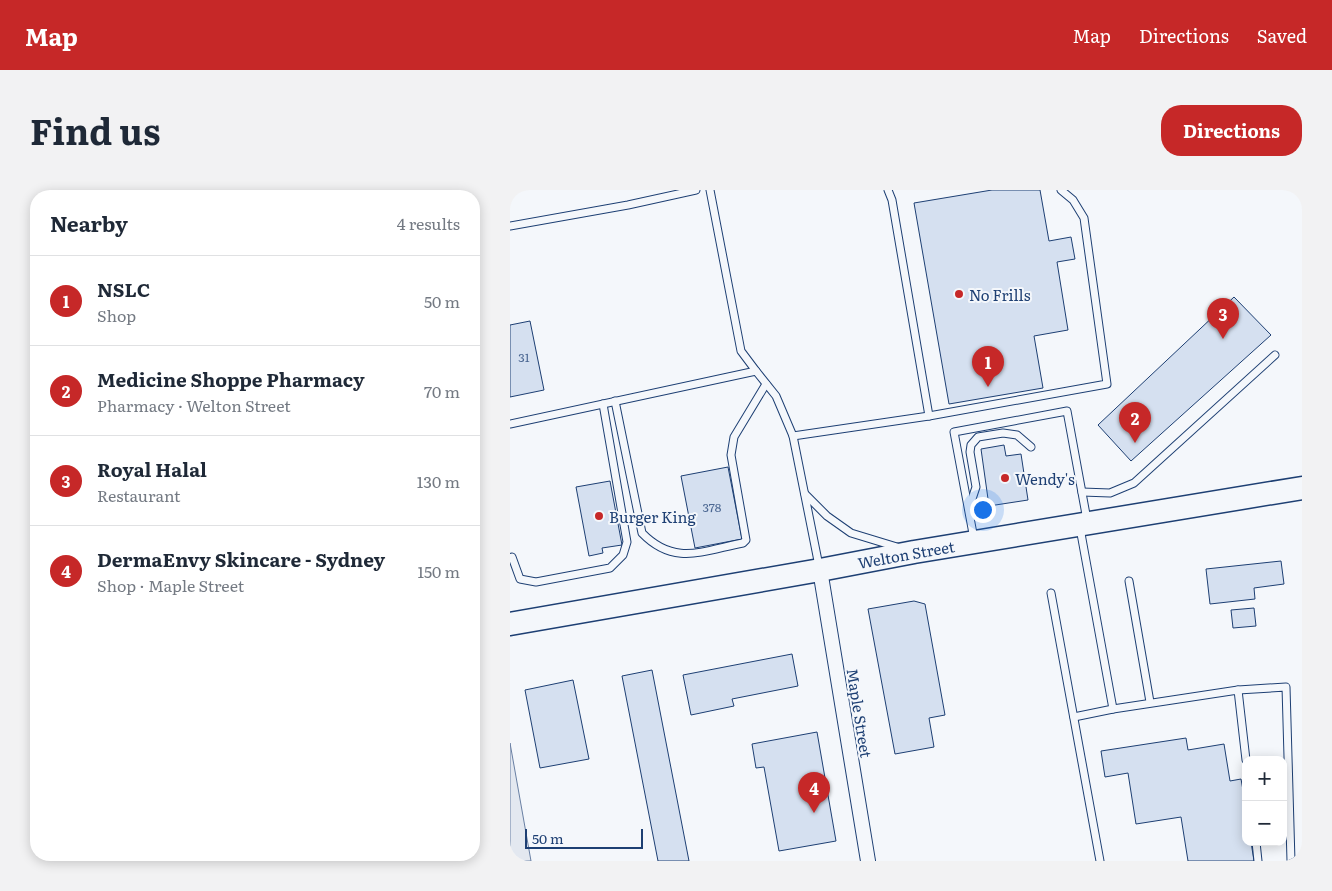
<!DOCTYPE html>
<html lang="en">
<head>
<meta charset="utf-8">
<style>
	:root { --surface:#fff; --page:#f2f2f3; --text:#1f2937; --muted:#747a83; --line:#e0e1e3; --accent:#c62828 }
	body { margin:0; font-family:Literata,serif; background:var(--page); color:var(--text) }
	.controls { position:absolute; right:15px; bottom:15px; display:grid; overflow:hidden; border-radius:10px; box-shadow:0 2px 12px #0003 }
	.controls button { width:45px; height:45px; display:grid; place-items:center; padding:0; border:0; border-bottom:1px solid var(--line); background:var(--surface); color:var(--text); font:25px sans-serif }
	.scale { position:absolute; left:15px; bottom:12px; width:118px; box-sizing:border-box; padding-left:5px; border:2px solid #1d3f73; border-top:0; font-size:14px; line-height:18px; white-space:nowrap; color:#1d3f73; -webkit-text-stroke:4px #f4f7fb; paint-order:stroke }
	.you { position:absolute; left:472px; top:319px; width:18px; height:18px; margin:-12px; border:4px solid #fff; border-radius:50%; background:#1a73e8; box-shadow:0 0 0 8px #1a73e833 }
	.badge { display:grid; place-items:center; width:32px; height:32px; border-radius:50%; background:var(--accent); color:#fff; font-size:16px; font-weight:700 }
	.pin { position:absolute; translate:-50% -41px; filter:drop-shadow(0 1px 2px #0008) }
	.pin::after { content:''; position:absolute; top:26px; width:18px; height:15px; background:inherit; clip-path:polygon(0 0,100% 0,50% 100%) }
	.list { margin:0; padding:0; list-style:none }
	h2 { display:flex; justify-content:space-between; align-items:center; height:65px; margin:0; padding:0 20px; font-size:21px }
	h2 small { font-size:16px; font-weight:400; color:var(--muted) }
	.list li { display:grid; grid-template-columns:32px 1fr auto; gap:15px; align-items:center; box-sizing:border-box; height:90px; padding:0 20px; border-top:1px solid var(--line) }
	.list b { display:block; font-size:19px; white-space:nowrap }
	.list p { margin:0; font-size:16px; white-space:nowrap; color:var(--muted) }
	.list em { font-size:16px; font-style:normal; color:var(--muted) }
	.map { position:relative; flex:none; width:792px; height:671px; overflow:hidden; border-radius:20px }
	header { display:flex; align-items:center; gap:30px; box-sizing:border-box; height:70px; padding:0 25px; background:var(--accent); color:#fff }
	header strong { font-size:24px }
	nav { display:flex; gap:28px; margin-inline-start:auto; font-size:18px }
	.intro { display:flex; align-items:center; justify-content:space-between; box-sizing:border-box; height:120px; padding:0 30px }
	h1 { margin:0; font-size:35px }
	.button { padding:12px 22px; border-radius:20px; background:var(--accent); color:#fff; font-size:18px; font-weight:700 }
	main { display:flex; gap:30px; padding:0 30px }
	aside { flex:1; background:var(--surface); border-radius:20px; box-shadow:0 2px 12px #0003 }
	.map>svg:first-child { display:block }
	.parking { fill:#e3e8f0; stroke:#687fa3 }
	.building { fill:#d5e0f0; stroke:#1d3f73 }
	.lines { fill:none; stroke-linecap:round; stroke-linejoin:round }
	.lane-casing { stroke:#1d3f73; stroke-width:9 }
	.street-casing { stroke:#1d3f73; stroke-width:16 }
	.primary-casing { stroke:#1d3f73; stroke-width:25 }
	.lane { stroke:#f4f7fb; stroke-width:7 }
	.street { stroke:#f4f7fb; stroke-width:14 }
	.primary { stroke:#f4f7fb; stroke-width:22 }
	.poi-dot { fill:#c62828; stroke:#f4f7fb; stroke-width:2 }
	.labels { text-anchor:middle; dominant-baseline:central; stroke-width:4; stroke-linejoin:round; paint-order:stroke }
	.number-label { font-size:12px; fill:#4b6792 }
	.poi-label { font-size:15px; fill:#1d3f73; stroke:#f4f7fb; text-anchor:start }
	.street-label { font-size:15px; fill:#1d3f73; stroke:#f4f7fb }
</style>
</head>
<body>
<header>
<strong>Map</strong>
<nav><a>Map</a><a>Directions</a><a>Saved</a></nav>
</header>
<div class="intro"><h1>Find us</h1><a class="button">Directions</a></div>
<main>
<aside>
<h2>Nearby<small>4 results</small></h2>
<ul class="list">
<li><span class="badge">1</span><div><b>NSLC</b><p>Shop</p></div><em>50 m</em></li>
<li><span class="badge">2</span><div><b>Medicine Shoppe Pharmacy</b><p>Pharmacy · Welton Street</p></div><em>70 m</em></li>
<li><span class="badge">3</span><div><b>Royal Halal</b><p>Restaurant</p></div><em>130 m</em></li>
<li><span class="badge">4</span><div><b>DermaEnvy Skincare - Sydney</b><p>Shop · Maple Street</p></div><em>150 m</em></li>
</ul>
</aside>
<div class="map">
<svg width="792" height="671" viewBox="0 0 792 671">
	<rect width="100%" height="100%" fill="#f4f7fb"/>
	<!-- parking -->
	<polygon class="parking" points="0,553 21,671 0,671"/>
	<!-- building -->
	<g class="building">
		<polygon points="482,0 530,0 539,51 561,47 565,69 547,72 558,140 524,146 533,198 439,214 404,13"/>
		<polygon points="724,107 761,145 621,271 588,235"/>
		<polygon points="20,131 34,200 0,207 0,135"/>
		<polygon points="494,255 496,266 511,264 518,310 479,316 471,259"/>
		<polygon points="218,277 232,349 185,358 171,286"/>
		<polygon points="100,291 112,355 92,358 93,363 79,366 66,297"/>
		<polygon points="771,371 774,394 744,398 745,409 700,414 696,379"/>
		<polygon points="404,411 415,414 435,525 419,528 424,557 385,564 358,419"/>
		<polygon points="744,418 746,436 723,438 721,420"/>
		<polygon points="282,464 288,496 222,509 224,516 181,525 173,485"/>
		<polygon points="142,480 179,671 148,671 112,486"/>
		<polygon points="63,490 79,569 30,578 15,500"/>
		<polygon points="307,542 326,651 269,661 254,577 246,578 242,554"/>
		<polygon points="676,548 678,560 714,554 720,591 731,589 736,617 736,652 741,652 744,671 678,671 671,627 626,634 618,583 595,587 591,561"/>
	</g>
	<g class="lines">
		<defs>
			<g id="lane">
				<polyline points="200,0 231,161 246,181"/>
				<polyline points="378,0 382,10 419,226 597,194 574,28 563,10 551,0"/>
				<polyline points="0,36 118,15 186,0"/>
				<path d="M105 211 132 343C164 376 192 361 233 353L236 350 221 265 224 247 256 194"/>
				<polyline points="0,234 246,181 266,206 283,246 309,376"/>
				<polyline points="283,246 419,226"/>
				<polyline points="572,302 600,303 624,293 765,165"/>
				<polyline points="295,304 317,326 341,343 387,357"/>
				<polyline points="459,318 466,297 460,262 461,255 468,247 493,243 507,245 521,257"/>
				<polyline points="570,338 603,519 728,500 736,570"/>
				<polyline points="464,349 444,242 557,221 577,330"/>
				<polyline points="2,367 10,389 26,392 100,378 113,365 117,352 93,214"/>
				<polyline points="619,391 640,512"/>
				<polyline points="541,403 590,671"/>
				<polyline points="728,500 776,497 781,671"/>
				<polyline points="564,527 603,519"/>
				<polyline points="746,652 748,671"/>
			</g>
			<polyline id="street" points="310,380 358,671"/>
			<polyline id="primary" points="0,434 310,380 404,362 792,298"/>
		</defs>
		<!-- lane casing -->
		<use href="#lane" class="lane-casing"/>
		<!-- street casing -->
		<use href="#street" class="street-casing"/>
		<!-- primary casing -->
		<use href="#primary" class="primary-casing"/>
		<!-- lane -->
		<use href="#lane" class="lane"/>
		<!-- street -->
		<use href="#street" class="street"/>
		<!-- primary -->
		<use href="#primary" class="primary"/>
	</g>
	<!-- markers -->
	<g class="poi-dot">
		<circle cx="449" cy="104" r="5"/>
		<circle cx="495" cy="288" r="5"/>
		<circle cx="89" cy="326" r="5"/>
	</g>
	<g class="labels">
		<!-- number labels -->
		<g class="number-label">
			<text x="14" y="167">31</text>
			<text x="202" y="317">378</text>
		</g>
		<!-- poi labels -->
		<g class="poi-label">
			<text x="459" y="104">No Frills</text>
			<text x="505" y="288">Wendy's</text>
			<text x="99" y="326">Burger King</text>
		</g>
		<!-- street labels -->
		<g class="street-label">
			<text transform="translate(396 364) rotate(-10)">Welton Street</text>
			<text transform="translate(350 523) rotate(81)">Maple Street</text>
		</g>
	</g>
</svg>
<div class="controls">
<button>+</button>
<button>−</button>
</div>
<div class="scale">50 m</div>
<div class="you"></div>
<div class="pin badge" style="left:478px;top:197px">1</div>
<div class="pin badge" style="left:625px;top:253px">2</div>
<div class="pin badge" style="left:713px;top:149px">3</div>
<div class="pin badge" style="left:304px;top:623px">4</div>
</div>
</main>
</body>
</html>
